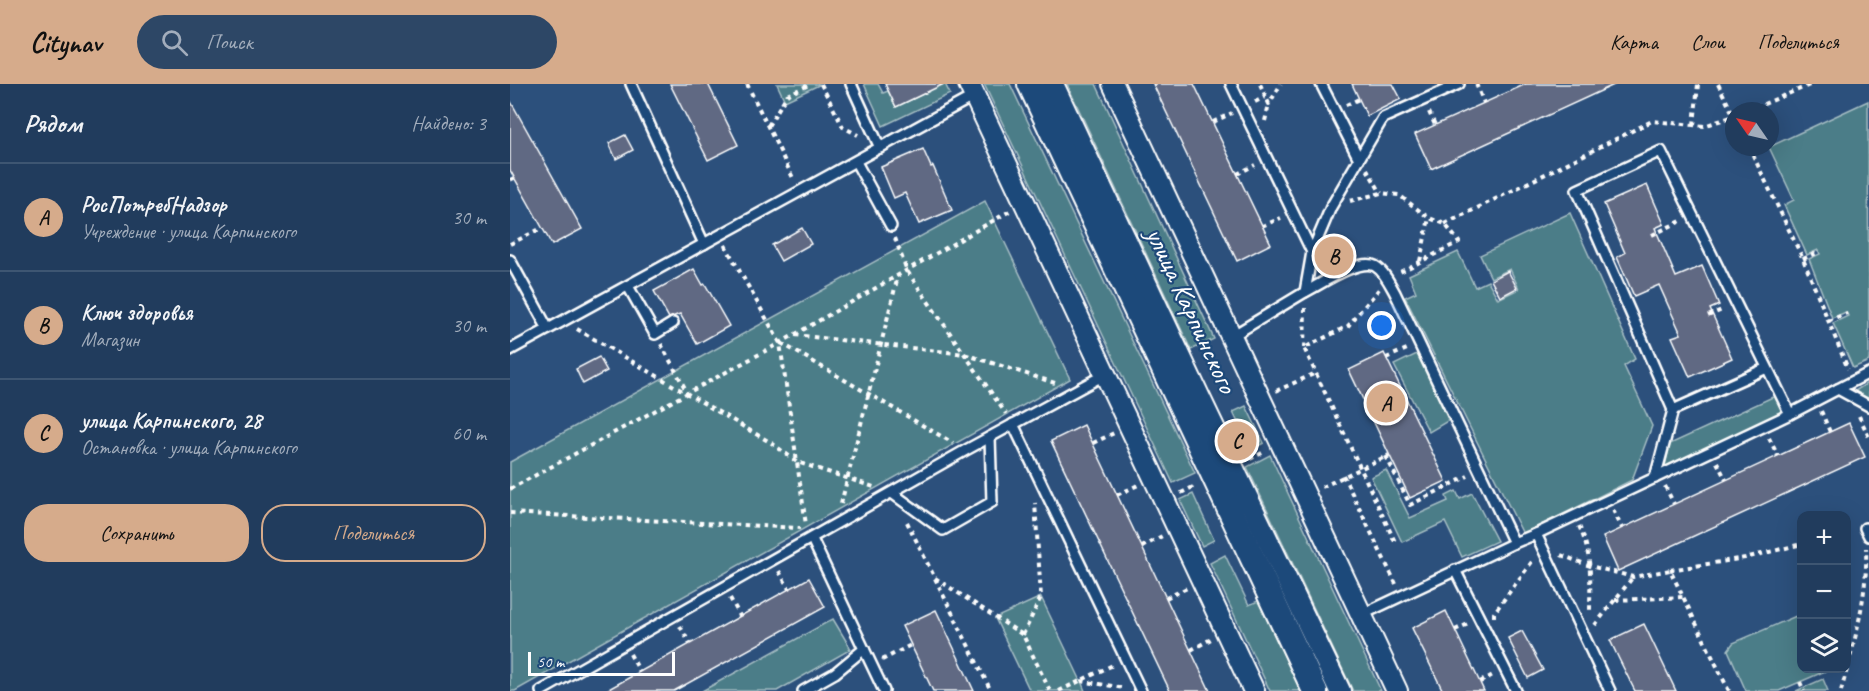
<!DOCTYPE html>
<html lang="ru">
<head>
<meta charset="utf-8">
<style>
	:root { --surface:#213c5d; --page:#2d4766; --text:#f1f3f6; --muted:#a2adbc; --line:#3e5672; --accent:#d6ab8b }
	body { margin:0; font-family:Caveat,sans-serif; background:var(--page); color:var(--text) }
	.controls { position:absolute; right:18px; bottom:18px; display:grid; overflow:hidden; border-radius:12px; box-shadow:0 6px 24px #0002 }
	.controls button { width:54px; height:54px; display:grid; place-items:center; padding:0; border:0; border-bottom:2px solid var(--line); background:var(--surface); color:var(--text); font:30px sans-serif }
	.compass { position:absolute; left:1215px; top:18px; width:54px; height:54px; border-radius:50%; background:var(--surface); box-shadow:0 6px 24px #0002; rotate:304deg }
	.scale { position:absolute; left:18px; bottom:15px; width:147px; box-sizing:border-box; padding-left:6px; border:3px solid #fff; border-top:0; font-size:16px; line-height:21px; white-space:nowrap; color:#fff; -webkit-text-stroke:4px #1f4a7a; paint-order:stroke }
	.you { position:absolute; left:872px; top:242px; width:21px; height:21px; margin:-15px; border:4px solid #fff; border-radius:50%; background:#1a73e8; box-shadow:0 0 0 9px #1a73e833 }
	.badge { display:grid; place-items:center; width:39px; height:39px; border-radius:50%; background:var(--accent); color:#111; font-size:20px; font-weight:700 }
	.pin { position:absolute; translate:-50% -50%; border:3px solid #fff; box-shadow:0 2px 6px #0006 }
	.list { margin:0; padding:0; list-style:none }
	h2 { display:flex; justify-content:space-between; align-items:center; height:78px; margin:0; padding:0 24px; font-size:26px }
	h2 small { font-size:20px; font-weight:400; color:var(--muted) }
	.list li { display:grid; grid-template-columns:39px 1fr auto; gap:18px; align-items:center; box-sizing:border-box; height:108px; padding:0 24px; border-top:2px solid var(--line) }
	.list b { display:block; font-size:22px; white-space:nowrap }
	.list p { margin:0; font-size:20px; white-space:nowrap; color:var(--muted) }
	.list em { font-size:20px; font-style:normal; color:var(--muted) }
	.actions { display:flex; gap:12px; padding:18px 24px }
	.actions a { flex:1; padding:14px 0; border:2px solid var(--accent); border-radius:24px; text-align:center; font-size:21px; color:var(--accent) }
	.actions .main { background:var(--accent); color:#111 }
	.icon { flex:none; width:33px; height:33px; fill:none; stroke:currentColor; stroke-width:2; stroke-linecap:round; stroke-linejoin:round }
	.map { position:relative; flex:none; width:1359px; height:607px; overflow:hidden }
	header { display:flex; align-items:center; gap:36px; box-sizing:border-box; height:84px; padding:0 30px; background:var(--accent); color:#111 }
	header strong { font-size:28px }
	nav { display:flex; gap:33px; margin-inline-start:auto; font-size:21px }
	.search { width:420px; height:54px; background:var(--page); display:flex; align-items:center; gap:15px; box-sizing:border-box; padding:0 21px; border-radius:33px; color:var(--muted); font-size:22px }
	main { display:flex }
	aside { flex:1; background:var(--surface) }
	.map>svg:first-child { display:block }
	.green { fill:#4c7d88; stroke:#a6bec4; stroke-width:1.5 }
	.building { fill:#606983; stroke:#fff; stroke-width:1.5 }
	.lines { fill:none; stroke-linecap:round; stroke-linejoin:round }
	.service-casing { stroke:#fff; stroke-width:14 }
	.minor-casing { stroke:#fff; stroke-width:24 }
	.tertiary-casing { stroke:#fff; stroke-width:28 }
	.path { stroke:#fff; stroke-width:4; stroke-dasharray:4.5 4.5; stroke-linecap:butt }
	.service { stroke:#1f4a7a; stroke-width:9 }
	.minor { stroke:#1f4a7a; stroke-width:20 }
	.tertiary { stroke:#1f4a7a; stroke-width:24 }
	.labels { text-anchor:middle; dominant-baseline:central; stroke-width:4.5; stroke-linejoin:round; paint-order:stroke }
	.street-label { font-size:28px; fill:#fff; stroke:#1f4a7a }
</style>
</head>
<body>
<header>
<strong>Citynav</strong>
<div class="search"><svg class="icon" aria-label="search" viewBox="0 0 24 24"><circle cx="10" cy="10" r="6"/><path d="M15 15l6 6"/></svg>Поиск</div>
<nav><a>Карта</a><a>Слои</a><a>Поделиться</a></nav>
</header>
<main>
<aside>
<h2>Рядом<small>Найдено: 3</small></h2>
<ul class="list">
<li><span class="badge">A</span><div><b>РосПотребНадзор</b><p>Учреждение · улица Карпинского</p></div><em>30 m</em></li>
<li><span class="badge">B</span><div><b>Ключ здоровья</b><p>Магазин</p></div><em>30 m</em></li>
<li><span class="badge">C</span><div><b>улица Карпинского, 28</b><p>Остановка · улица Карпинского</p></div><em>60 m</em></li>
</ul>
<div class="actions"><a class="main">Сохранить</a><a>Поделиться</a></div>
</aside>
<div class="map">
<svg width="1359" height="607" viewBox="0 0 1359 607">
	<rect width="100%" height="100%" fill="#2c507c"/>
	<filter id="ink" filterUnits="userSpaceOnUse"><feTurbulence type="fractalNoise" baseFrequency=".0167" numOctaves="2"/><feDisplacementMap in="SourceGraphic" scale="12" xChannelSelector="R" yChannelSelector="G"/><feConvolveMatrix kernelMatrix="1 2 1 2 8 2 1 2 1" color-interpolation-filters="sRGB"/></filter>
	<g filter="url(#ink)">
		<!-- green -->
		<g class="green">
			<polygon points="267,0 311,0 275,17"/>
			<polygon points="354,0 368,0 373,9 378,7 386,23 420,7 417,0 435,0 440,10 373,42"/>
			<polygon points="474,0 500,0 685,389 663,399"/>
			<polygon points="557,0 586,0 704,255 681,266"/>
			<polygon points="1358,17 1359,277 1343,284 1323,239 1338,232 1336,228 1322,234 1299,175 1310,170 1308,166 1297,171 1274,121 1284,116 1259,63"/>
			<polygon points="475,117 560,295 5,607 0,607 0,378"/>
			<polygon points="1060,129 1125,275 1114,282 1142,342 1122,396 1013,450 895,213 906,208 899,191 948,168 965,203 978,197 988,215 1009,205 1000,185 981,194 970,171"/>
			<polygon points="909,269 941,335 919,348 884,281"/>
			<polygon points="1359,298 1359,318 1345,309 1345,307"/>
			<polygon points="1267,311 1274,326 1274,329 1154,386 1160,360"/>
			<polygon points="736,322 754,359 741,366 723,328"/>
			<polygon points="760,371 871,607 843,607 737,383"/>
			<polygon points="876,386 900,434 938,417 936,412 946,407 950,415 962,409 987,457 952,473 935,438 892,458 861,393"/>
			<polygon points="683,410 704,456 692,462 670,416"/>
			<polygon points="715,471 739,521 748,517 791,607 760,607 700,479"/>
			<polygon points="531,513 571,597 575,607 520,607 485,534"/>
			<polygon points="1291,530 1292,584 1320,585 1269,607 1236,607 1218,566 1223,559"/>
			<polygon points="323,535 341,565 267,607 192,607"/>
			<polygon points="1313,595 1318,607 1286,607"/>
		</g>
		<!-- building -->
		<g class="building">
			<polygon points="160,0 198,0 228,61 198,76"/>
			<polygon points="375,0 434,0 386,23"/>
			<polygon points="643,0 684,0 761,160 727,177"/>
			<polygon points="842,0 883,0 891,15 857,32"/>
			<polygon points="1016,0 1106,0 921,85 905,50"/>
			<polygon points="0,16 72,145 42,161 0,86"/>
			<polygon points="115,51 123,66 106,75 99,59"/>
			<polygon points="413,65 421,83 423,82 442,126 409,140 395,109 384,114 371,83"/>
			<polygon points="1137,101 1154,140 1145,144 1166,193 1192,182 1209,221 1200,225 1222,274 1180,293 1162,253 1171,250 1149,201 1124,212 1107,173 1115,169 1094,120"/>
			<polygon points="292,144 301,160 271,177 262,161"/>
			<polygon points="184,185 193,201 195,200 219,242 187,260 170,230 159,234 144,207"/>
			<polygon points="998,187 1007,204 990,213 981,196"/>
			<polygon points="874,269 936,397 900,414 839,286"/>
			<polygon points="89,273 97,287 73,300 66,285"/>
			<polygon points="1339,339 1355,373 1108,487 1093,453"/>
			<polygon points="574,341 656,514 700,607 660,607 597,475 541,357"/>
			<polygon points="299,494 315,523 164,607 95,607"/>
			<polygon points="426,526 464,607 423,607 392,542"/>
			<polygon points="936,527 945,546 974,607 933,607 902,544"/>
			<polygon points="1134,540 1166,607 1125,607 1109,575 1100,556"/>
			<polygon points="1012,547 1033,586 1018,594 998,554"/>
		</g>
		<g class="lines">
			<defs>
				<g id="service">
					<polyline points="121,0 194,160"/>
					<polyline points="341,0 370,64"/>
					<polyline points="721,0 802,168 795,208 722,252"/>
					<polyline points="811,0 849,75"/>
					<polyline points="346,78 381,142"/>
					<polyline points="802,168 821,123 873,34 949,0"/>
					<polyline points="0,176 38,245"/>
					<polyline points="118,202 145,250 163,239"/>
					<path d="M795 208C811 200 849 174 865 182 874 187 880 200 885 209L1004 459 1026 450 1100 607"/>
					<polyline points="0,266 464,12"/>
					<path d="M1257 284 1163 326 1067 106 1151 67C1194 154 1237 242 1280 330L1328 305 1359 322"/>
					<polyline points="1328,305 1359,289"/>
					<polyline points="503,340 631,607"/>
					<polyline points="1145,394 1163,326"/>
					<polyline points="382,409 433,446 482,418 480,353"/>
					<polyline points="1355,444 1359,452"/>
					<polyline points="1026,450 1280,330"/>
					<polyline points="945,486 1006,607"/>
					<polyline points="851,531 1004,459"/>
					<polyline points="354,565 374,607"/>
					<polyline points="31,607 456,366 594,291"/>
					<polyline points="293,607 325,589 354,565 302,455"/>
				</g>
				<g id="minor">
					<polyline points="459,0 744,607"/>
					<polyline points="543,0 689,312 830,607"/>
					<polyline points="603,0 887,607"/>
				</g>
				<polyline id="tertiary" points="520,0 805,607"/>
			</defs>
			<!-- service casing -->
			<use href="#service" class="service-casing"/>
			<!-- minor casing -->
			<use href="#minor" class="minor-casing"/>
			<!-- tertiary casing -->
			<use href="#tertiary" class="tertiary-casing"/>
			<!-- path -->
			<g class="path">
				<polyline points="237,0 284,96"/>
				<polyline points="311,0 333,43 348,51"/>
				<polyline points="750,0 759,20 771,0"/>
				<polyline points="966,0 974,19"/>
				<polyline points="1208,0 1224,32"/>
				<polyline points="745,18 755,13"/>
				<polyline points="836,21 849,15"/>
				<polyline points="1237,27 1302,0"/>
				<polyline points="919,28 925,41"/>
				<polyline points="755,37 759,20"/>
				<polyline points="703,38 722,29"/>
				<polyline points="1184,41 1188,0"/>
				<polyline points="258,42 277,11 301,0"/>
				<polyline points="1239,63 1293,175 1338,285"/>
				<polyline points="857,85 871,109"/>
				<polyline points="727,90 745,81"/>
				<polyline points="0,96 4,94"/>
				<polyline points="840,117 871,109 889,111 919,134 935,140 949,158 888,189"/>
				<polyline points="935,140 1142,37 1194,42 1224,32"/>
				<polyline points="752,142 771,134"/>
				<polyline points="1142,151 1171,137"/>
				<polyline points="385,154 397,187 496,330"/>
				<polyline points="0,160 32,144"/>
				<polyline points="215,161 270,259 296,441"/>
				<polyline points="1293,175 1309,168"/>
				<polyline points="910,177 919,134"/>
				<polyline points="869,205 838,242 794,264 886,460"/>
				<polyline points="1198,232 1214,225"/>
				<polyline points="1318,237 1337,229"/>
				<polyline points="67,245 263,360 287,378 364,403"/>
				<polyline points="285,251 454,270 548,300"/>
				<polyline points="271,259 443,359"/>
				<polyline points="151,260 177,308"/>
				<polyline points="794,264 795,224"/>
				<polyline points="876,274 897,265"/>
				<polyline points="766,307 806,289"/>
				<polyline points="1311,327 1320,348"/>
				<polyline points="1349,332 1359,353"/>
				<polyline points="1259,354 1268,372"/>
				<polyline points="583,359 604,349"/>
				<polyline points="876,372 900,421 958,392"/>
				<polyline points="740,375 754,368"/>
				<polyline points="1207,378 1216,396"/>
				<polyline points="833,391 886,500"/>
				<polyline points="1155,402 1164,420"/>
				<polyline points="812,403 879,371"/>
				<polyline points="0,405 270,259 500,127"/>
				<polyline points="671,409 685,402"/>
				<polyline points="607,411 628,401"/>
				<polyline points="331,420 388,192"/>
				<polyline points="1103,426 1112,444"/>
				<polyline points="0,429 290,444"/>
				<polyline points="397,438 481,607"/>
				<path d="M1069 442C1083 472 1080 498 1080 529"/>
				<polyline points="632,463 652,452"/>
				<polyline points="1051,471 1080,482 1123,493 1160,486 1219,607"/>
				<polyline points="1160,486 1235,474 1292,460"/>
				<polyline points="269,487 279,505"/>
				<polyline points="425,494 513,551 540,607"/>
				<polyline points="220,514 230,532"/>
				<polyline points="656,514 677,504"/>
				<polyline points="1105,516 1174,513"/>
				<polyline points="984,533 984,529 1024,475"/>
				<polyline points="1085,541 1123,493"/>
				<polyline points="170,542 180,560"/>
				<polyline points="945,546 958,540"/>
				<polyline points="513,551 531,513 525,419"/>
				<polyline points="681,566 701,555"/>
				<polyline points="120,570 130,588"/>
				<polyline points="372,576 401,561"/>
				<polyline points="571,597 614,604"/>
				<polyline points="970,598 983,591"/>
				<polyline points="1290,598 1294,607"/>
				<polyline points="549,607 605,580"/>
				<path d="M1331 607C1344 560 1358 512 1356 464"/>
			</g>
			<!-- service -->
			<use href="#service" class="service"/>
			<!-- minor -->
			<use href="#minor" class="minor"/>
			<!-- tertiary -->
			<use href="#tertiary" class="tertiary"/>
		</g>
	</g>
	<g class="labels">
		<!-- street labels -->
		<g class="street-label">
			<text transform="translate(682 226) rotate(65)">улица Карпинского</text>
		</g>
	</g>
</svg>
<div class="controls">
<button>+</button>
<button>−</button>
<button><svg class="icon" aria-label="layers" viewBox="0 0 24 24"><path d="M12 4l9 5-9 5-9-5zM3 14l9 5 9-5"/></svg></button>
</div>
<svg class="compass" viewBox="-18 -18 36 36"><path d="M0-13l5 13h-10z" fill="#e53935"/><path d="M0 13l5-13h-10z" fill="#a2adbc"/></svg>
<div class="scale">50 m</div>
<div class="you"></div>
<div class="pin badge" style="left:876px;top:319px">A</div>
<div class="pin badge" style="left:824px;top:172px">B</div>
<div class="pin badge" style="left:727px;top:357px">C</div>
</div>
</main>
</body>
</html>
